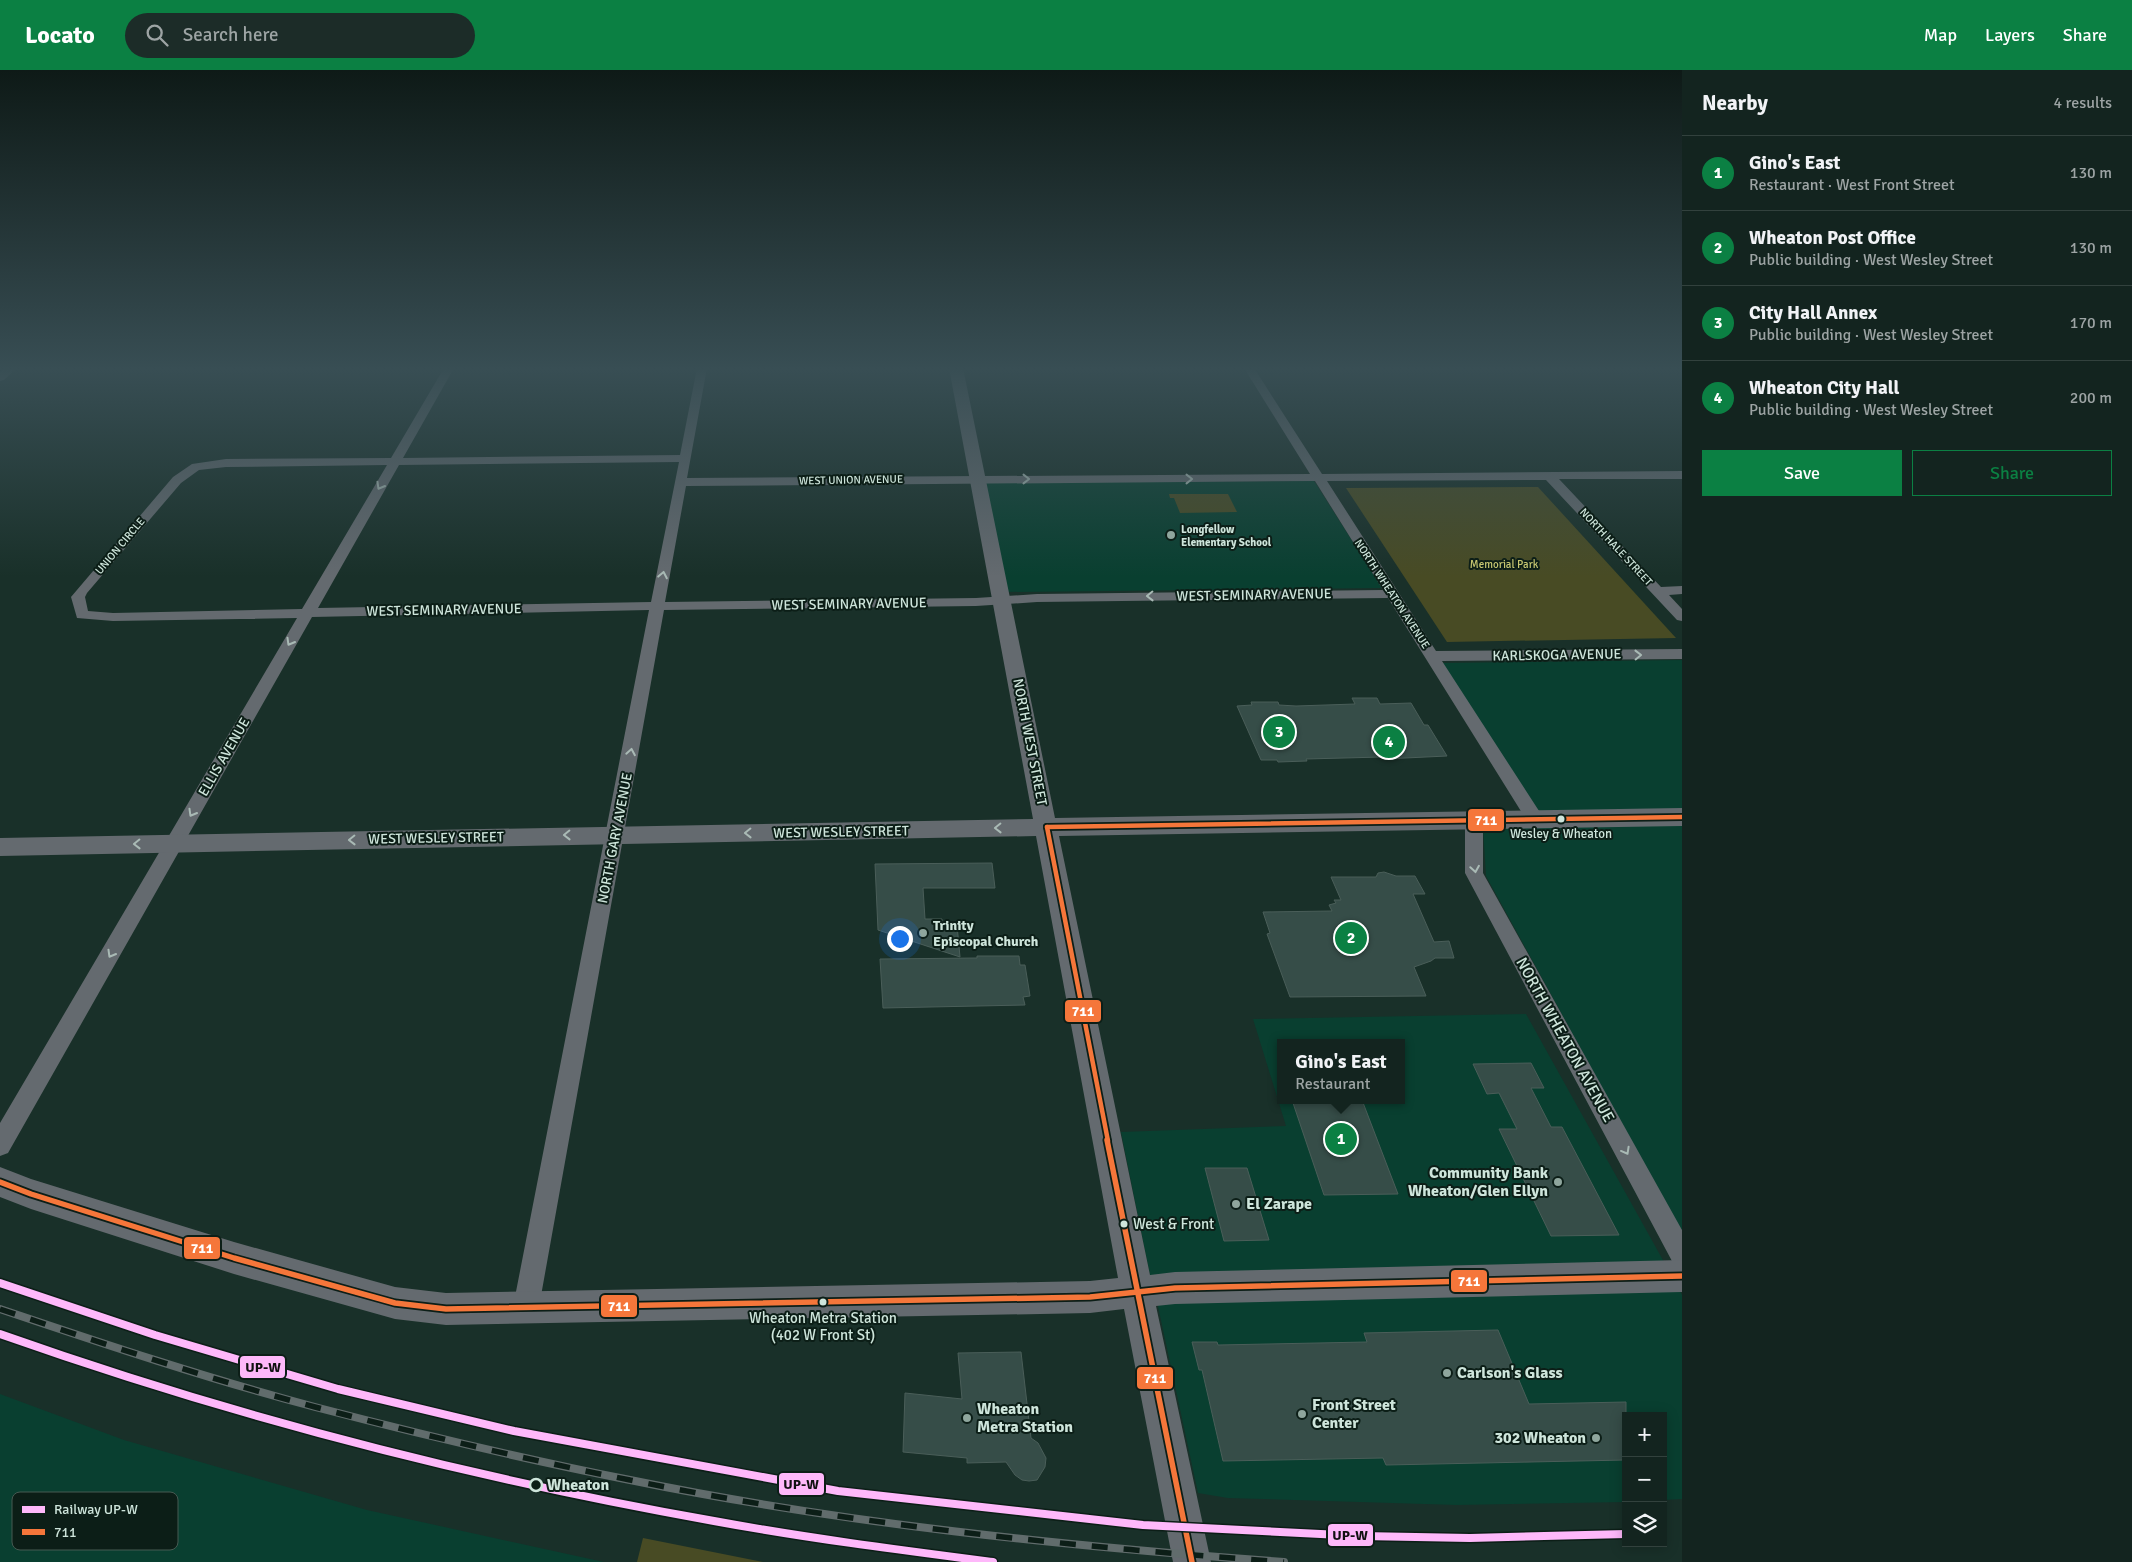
<!DOCTYPE html>
<html lang="en">
<head>
<meta charset="utf-8">
<style>
	:root { --surface:#13241f; --page:#1c2c28; --text:#f1f3f6; --muted:#9da4a4; --line:#32413d; --accent:#0b8043 }
	body { margin:0; font-family:Signika,sans-serif; background:var(--page); color:var(--text) }
	.controls { position:absolute; right:15px; bottom:15px; display:grid; overflow:hidden; border-radius:0px; box-shadow:0 2px 12px #0003 }
	.controls button { width:45px; height:45px; display:grid; place-items:center; padding:0; border:0; border-bottom:1px solid var(--line); background:var(--surface); color:var(--text); font:25px sans-serif }
	.you { position:absolute; left:899px; top:868px; width:18px; height:18px; margin:-12px; border:4px solid #fff; border-radius:50%; background:#1a73e8; box-shadow:0 0 0 8px #1a73e833 }
	.badge { display:grid; place-items:center; width:32px; height:32px; border-radius:50%; background:var(--accent); color:#fff; font-size:16px; font-weight:700 }
	.pin { position:absolute; translate:-50% -50%; border:2px solid #fff; box-shadow:0 1px 5px #0006 }
	.popup { position:absolute; left:1277px; top:969px; width:128px; height:65px; box-sizing:border-box; display:grid; place-content:center; border-radius:0px; background:var(--surface); filter:drop-shadow(0 1px 4px #0005); font-size:16px; white-space:nowrap; color:var(--muted) }
	.popup b { font-size:19px; color:var(--text) }
	.popup::after { content:''; position:absolute; left:50%; top:100%; margin-left:-10px; border:10px solid transparent; border-top-color:var(--surface) }
	.list { margin:0; padding:0; list-style:none }
	h2 { display:flex; justify-content:space-between; align-items:center; height:65px; margin:0; padding:0 20px; font-size:21px }
	h2 small { font-size:16px; font-weight:400; color:var(--muted) }
	.list li { display:grid; grid-template-columns:32px 1fr auto; gap:15px; align-items:center; box-sizing:border-box; height:75px; padding:0 20px; border-top:1px solid var(--line) }
	.list b { display:block; font-size:19px; white-space:nowrap }
	.list p { margin:0; font-size:16px; white-space:nowrap; color:var(--muted) }
	.list em { font-size:16px; font-style:normal; color:var(--muted) }
	.actions { display:flex; gap:10px; padding:15px 20px }
	.actions a { flex:1; padding:11px 0; border:1px solid var(--accent); border-radius:0px; text-align:center; font-size:18px; color:var(--accent) }
	.actions .main { background:var(--accent); color:#fff }
	.icon { flex:none; width:28px; height:28px; fill:none; stroke:currentColor; stroke-width:2; stroke-linecap:round; stroke-linejoin:round }
	.map { position:relative; flex:none; width:1682px; height:1492px; overflow:hidden }
	header { display:flex; align-items:center; gap:30px; box-sizing:border-box; height:70px; padding:0 25px; background:var(--accent); color:#fff }
	header strong { font-size:24px }
	nav { display:flex; gap:28px; margin-inline-start:auto; font-size:18px }
	.search { width:350px; height:45px; background:var(--page); display:flex; align-items:center; gap:12px; box-sizing:border-box; padding:0 18px; border-radius:28px; color:var(--muted); font-size:19px }
	main { display:flex }
	aside { flex:1; background:var(--surface) }
	.map>svg:first-child { display:block }
	.built { fill:#093f30; fill-rule:evenodd }
	.green { fill:#484b24 }
	.building { fill:#364d48; stroke:#4a5e59 }
	.lines { fill:none; stroke-linecap:round; stroke-linejoin:round }
	.minor { fill:#646a6f; fill-rule:evenodd }
	.tertiary { fill:#646a6f; fill-rule:evenodd }
	.rail-casing { stroke:#616c6c; stroke-width:8 }
	.rail { stroke:#0c1e17; stroke-width:5.5; stroke-dasharray:16; stroke-linecap:butt }
	.bus-1-far1-casing { stroke:#0c1e17; stroke-width:8 }
	.bus-1-casing { stroke:#0c1e17; stroke-width:9 }
	.bus-1-far1 { stroke:#f5763a; stroke-width:4.5 }
	.bus-1 { stroke:#f5763a; stroke-width:5.5 }
	.rail-1-casing { stroke:#0c1e17; stroke-width:11 }
	.rail-1 { stroke:#feb8fa; stroke-width:8 }
	.oneway { stroke:#a9bab5 }
	.poi-dot { fill:#8fa69d; stroke:#0c1e17; stroke-width:2 }
	.bus-dot { fill:#cee5db; stroke:#0c1e17; stroke-width:2 }
	.stop-dot { fill:#0c1e17; stroke:#cee5db; stroke-width:2.5 }
	.labels { text-anchor:middle; dominant-baseline:central; stroke-width:4; stroke-linejoin:round; paint-order:stroke }
	.far-street-label { font-size:11px; fill:#cee5db; stroke:#0c1e17 }
	.far-poi-label { font-size:11px; font-weight:bold; fill:#cee5db; stroke:#0c1e17; text-anchor:start }
	.far-park-label { font-size:11px; fill:#c9c972; stroke:#0c1e17 }
	.bus-label { font-size:13px; fill:#cee5db; stroke:#0c1e17 }
	.street-label { font-size:14px; fill:#cee5db; stroke:#0c1e17 }
	.poi-label { font-size:14px; font-weight:bold; fill:#cee5db; stroke:#0c1e17; text-anchor:start }
	.near-bus-label { font-size:15px; fill:#cee5db; stroke:#0c1e17; text-anchor:start }
	.near-street-label { font-size:16px; fill:#cee5db; stroke:#0c1e17 }
	.near-poi-label { font-size:16px; font-weight:bold; fill:#cee5db; stroke:#0c1e17; text-anchor:start }
	.near-stop-label { font-size:16px; font-weight:bold; fill:#cee5db; stroke:#0c1e17; text-anchor:start }
	.key { fill:#0c1e17; stroke:#465a52; stroke-width:1 }
	.key-label { font-size:14px; fill:#cee5db }
	.line-badge { stroke:#0c1e17; stroke-width:2 }
	.badge-label { font-size:14px; text-anchor:middle; font-weight:bold; fill:#fff }
	.pale-badge-label { font-size:14px; text-anchor:middle; font-weight:bold; fill:#111 }
</style>
</head>
<body>
<header>
<strong>Locato</strong>
<div class="search"><svg class="icon" aria-label="search" viewBox="0 0 24 24"><circle cx="10" cy="10" r="6"/><path d="M15 15l6 6"/></svg>Search here</div>
<nav><a>Map</a><a>Layers</a><a>Share</a></nav>
</header>
<main>
<div class="map">
<svg width="1682" height="1492" viewBox="0 0 1682 1492">
	<rect width="100%" height="100%" fill="#193029"/>
	<!-- built -->
	<g class="built">
		<polygon points="1314,411 1382,518 1006,522 983,412"/>
		<polygon points="1682,590 1682,742 1538,744 1439,593"/>
		<polygon points="1682,753 1682,1163 1486,806 1483,756"/>
		<path d="M1526 944 1664 1192 1150 1205 1121 1062 1286 1056 1253 949ZM1281 973H1401V1030H1281Z"/>
		<polygon points="1680,1221 1682,1225 1682,1429 1663,1430 1663,1346 1626,1346 1626,1432 1457,1435 1228,1428 1198,1423 1156,1227"/>
		<polygon points="0,1324 124,1370 367,1440 604,1492 0,1492"/>
	</g>
	<!-- green -->
	<g class="green">
		<polygon points="1538,417 1676,568 1447,572 1346,418"/>
		<polygon points="1169,424 1228,424 1237,442 1180,443 1174,428 1170,428"/>
		<polygon points="643,1468 763,1492 637,1492"/>
	</g>
	<!-- building -->
	<g class="building">
		<polygon points="1352,628 1377,628 1380,634 1411,633 1424,655 1428,655 1447,686 1384,689 1382,687 1306,689 1307,691 1278,692 1277,690 1261,690 1237,636 1252,635 1251,632 1278,632 1279,635 1296,636 1355,634"/>
		<polygon points="992,793 995,818 923,818 925,849 942,849 942,855 957,855 960,887 878,860 875,794"/>
		<polygon points="1384,802 1396,806 1415,806 1425,824 1413,824 1434,872 1449,871 1454,888 1435,888 1431,891 1414,897 1426,926 1290,927 1267,864 1270,863 1263,842 1332,841 1329,835 1336,833 1334,830 1341,830 1331,807 1376,807 1378,803"/>
		<polygon points="977,886 1019,886 1020,895 1025,895 1030,926 1023,927 1025,935 883,938 880,889 977,888"/>
		<polygon points="1531,993 1544,1018 1531,1018 1551,1057 1562,1057 1619,1165 1551,1166 1499,1059 1517,1059 1499,1023 1487,1024 1473,994"/>
		<polygon points="1292,1030 1362,1030 1398,1124 1324,1125"/>
		<polygon points="1205,1098 1247,1098 1269,1170 1224,1171"/>
		<polygon points="1498,1260 1529,1334 1626,1332 1626,1390 1386,1395 1383,1388 1223,1391 1202,1300 1199,1300 1192,1272 1217,1272 1218,1275 1367,1272 1364,1263"/>
		<polygon points="1021,1282 1031,1368 1038,1373 1046,1388 1045,1397 1037,1410 1029,1411 1022,1410 1015,1405 1006,1392 967,1393 967,1388 903,1382 905,1323 962,1329 958,1283"/>
	</g>
	<g class="lines">
		<!-- minor -->
		<g class="minor">
			<polygon points="5,298 17,298 4,310 0,311 0,303"/>
			<path d="M444 298H454L403 388 680 385 697 298H707L687 408 1310 404 1244 298H1254L1322 404 1682 401V409H1559L1661 517 1682 516V524L1669 525 1682 539V551L1677 550 1546 410 1327 411 1436 581 1682 579V589L1442 591 1541 744 1544 749 1541 754 1535 756 1529 754 1388 528 1037 532 976 536 664 540 539 1237 535 1246 526 1250 517 1246 513 1237 649 540 312 547 8 1083 0 1086V1053L297 548 113 551 77 548 71 527 173 407 192 394 226 389 391 388ZM679 392 651 532 318 538 399 395ZM387 395 302 539 113 543 88 541 85 527 87 523 181 413 199 400 226 397ZM1315 411 1383 520 1037 524 976 528 665 532 686 416Z"/>
			<polygon points="1474,743 1480,745 1483,750 1483,803 1682,1160 1682,1196 1673,1193 1465,803 1465,750 1468,745"/>
		</g>
		<!-- tertiary -->
		<polygon class="tertiary" points="949,298 963,298 1055,748 1682,738 1682,756 1059,766 1150,1205 1175,1202 1682,1190 1682,1222 1175,1234 1156,1236 1211,1492 1173,1492 1124,1239 1090,1243 446,1255 395,1249 234,1204 31,1139 0,1127 0,1097 31,1109 234,1172 395,1217 446,1223 1090,1211 1118,1208 1036,766 0,786 0,768 1033,749"/>
		<defs>
			<path id="rail" d="M0 1239C104 1274 209 1309 315 1337 419 1364 524 1389 630 1410 846 1454 1065 1476 1284 1492"/>
		</defs>
		<!-- rail casing -->
		<use href="#rail" class="rail-casing"/>
		<!-- rail -->
		<use href="#rail" class="rail"/>
		<defs>
			<g id="bus-1-far1">
				<polyline points="1047,757 1108,1071"/>
				<polyline points="1047,757 1682,747"/>
			</g>
			<g id="bus-1">
				<polyline points="1107,1070 1192,1492"/>
				<polyline points="0,1112 31,1124 234,1188 395,1233 446,1239 1090,1227 1175,1218 1682,1206"/>
			</g>
		</defs>
		<!-- bus-1-far1 casing -->
		<use href="#bus-1-far1" class="bus-1-far1-casing"/>
		<!-- bus-1 casing -->
		<use href="#bus-1" class="bus-1-casing"/>
		<!-- bus-1-far1 -->
		<use href="#bus-1-far1" class="bus-1-far1"/>
		<!-- bus-1 -->
		<use href="#bus-1" class="bus-1"/>
		<defs>
			<g id="rail-1">
				<polyline points="0,1213 155,1265 338,1319 514,1361 838,1421 1143,1455 1361,1466 1470,1468 1626,1464"/>
				<path d="M0 1264C232 1346 471 1408 714 1451 806 1468 900 1480 993 1492"/>
			</g>
		</defs>
		<!-- rail-1 casing -->
		<use href="#rail-1" class="rail-1-casing"/>
		<!-- rail-1 -->
		<use href="#rail-1" class="rail-1"/>
	</g>
	<!-- one-way arrows -->
	<defs><path id="oneway-chevron" d="M-2-3.5L2.5 0L-2 3.5" fill="none" stroke-width="1.6" stroke-linecap="round" stroke-linejoin="round" transform="scale(1.25)"/></defs>
	<g class="oneway">
		<use href="#oneway-chevron" transform="translate(1026 409)"/>
		<use href="#oneway-chevron" transform="translate(1189 409)"/>
		<use href="#oneway-chevron" transform="translate(380 416) rotate(120)"/>
		<use href="#oneway-chevron" transform="translate(663 505) rotate(-79)"/>
		<use href="#oneway-chevron" transform="translate(1150 526) rotate(179)"/>
		<use href="#oneway-chevron" transform="translate(290 572) rotate(120)"/>
		<use href="#oneway-chevron" transform="translate(1638 585) rotate(-1)"/>
		<use href="#oneway-chevron" transform="translate(631 682) rotate(-80)"/>
		<use href="#oneway-chevron" transform="translate(192 743) rotate(120)"/>
		<use href="#oneway-chevron" transform="translate(998 758) rotate(179)"/>
		<use href="#oneway-chevron" transform="translate(748 763) rotate(179)"/>
		<use href="#oneway-chevron" transform="translate(567 765) rotate(179)"/>
		<use href="#oneway-chevron" transform="translate(352 770) rotate(179)"/>
		<use href="#oneway-chevron" transform="translate(137 774) rotate(179)"/>
		<use href="#oneway-chevron" transform="translate(1475 799) rotate(81)"/>
		<use href="#oneway-chevron" transform="translate(111 884) rotate(120)"/>
		<use href="#oneway-chevron" transform="translate(1626 1081) rotate(61)"/>
	</g>
	<!-- sky -->
	<linearGradient id="sky" x2="0" y2="1"><stop stop-color="#0e1a17"/><stop offset="0.59" stop-color="#384e54"/><stop offset="1" stop-color="#384e54" stop-opacity="0"/></linearGradient>
	<rect width="1682" height="507" fill="url(#sky)"/>
	<!-- markers -->
	<g class="poi-dot">
		<circle cx="1171" cy="465" r="5"/>
		<circle cx="923" cy="863" r="5"/>
		<circle cx="1558" cy="1112" r="5"/>
		<circle cx="1236" cy="1134" r="5"/>
		<circle cx="1447" cy="1303" r="5"/>
		<circle cx="1302" cy="1344" r="5"/>
		<circle cx="967" cy="1348" r="5"/>
		<circle cx="1596" cy="1368" r="5"/>
	</g>
	<g class="bus-dot">
		<circle cx="1561" cy="749" r="4.5"/>
		<circle cx="1124" cy="1154" r="4.5"/>
		<circle cx="823" cy="1232" r="4.5"/>
	</g>
	<circle class="stop-dot" cx="536" cy="1415" r="6"/>
	<g class="labels">
		<!-- far-street labels -->
		<g class="far-street-label">
			<text transform="translate(851 410) rotate(-1)">WEST UNION AVENUE</text>
			<text transform="translate(120 476) rotate(-50)">UNION CIRCLE</text>
			<text transform="translate(1616 477) rotate(47)">NORTH HALE STREET</text>
			<text transform="translate(1392 524) rotate(57)">NORTH WHEATON AVENUE</text>
		</g>
		<!-- far-poi labels -->
		<g class="far-poi-label">
			<text x="1181" y="459">Longfellow<tspan x="1181" dy="13">Elementary School</tspan></text>
		</g>
		<!-- far-park labels -->
		<g class="far-park-label">
			<text x="1504" y="494">Memorial Park</text>
		</g>
		<!-- bus labels -->
		<g class="bus-label">
			<text x="1561" y="764">Wesley &amp; Wheaton</text>
		</g>
		<!-- street labels -->
		<g class="street-label">
			<text transform="translate(1254 525) rotate(-1)">WEST SEMINARY AVENUE</text>
			<text transform="translate(849 534) rotate(-1)">WEST SEMINARY AVENUE</text>
			<text transform="translate(444 540) rotate(-1)">WEST SEMINARY AVENUE</text>
			<text transform="translate(1557 585) rotate(-1)">KARLSKOGA AVENUE</text>
			<text transform="translate(1030 672) rotate(79)">NORTH WEST STREET</text>
			<text transform="translate(224 687) rotate(-60)">ELLIS AVENUE</text>
			<text transform="translate(841 762) rotate(-1)">WEST WESLEY STREET</text>
			<text transform="translate(436 768) rotate(-1)">WEST WESLEY STREET</text>
			<text transform="translate(615 768) rotate(-79)">NORTH GARY AVENUE</text>
		</g>
		<!-- poi labels -->
		<g class="poi-label">
			<text x="933" y="855">Trinity<tspan x="933" dy="16">Episcopal Church</tspan></text>
		</g>
		<!-- near-bus labels -->
		<g class="near-bus-label">
			<text x="1133" y="1154">West &amp; Front</text>
			<text x="823" y="1248" text-anchor="middle">Wheaton Metra Station<tspan x="823" dy="17">(402 W Front St)</tspan></text>
		</g>
		<!-- near-street labels -->
		<g class="near-street-label">
			<text transform="translate(1565 970) rotate(61)">NORTH WHEATON AVENUE</text>
		</g>
		<!-- near-poi labels -->
		<g class="near-poi-label">
			<text x="1548" y="1103" text-anchor="end">Community Bank<tspan x="1548" dy="18">Wheaton/Glen Ellyn</tspan></text>
			<text x="1246" y="1134">El Zarape</text>
			<text x="1457" y="1303">Carlson's Glass</text>
			<text x="1312" y="1335">Front Street<tspan x="1312" dy="18">Center</tspan></text>
			<text x="977" y="1339">Wheaton<tspan x="977" dy="18">Metra Station</tspan></text>
			<text x="1586" y="1368" text-anchor="end">302 Wheaton</text>
		</g>
		<!-- near-stop labels -->
		<g class="near-stop-label">
			<text x="547" y="1415">Wheaton</text>
		</g>
	</g>
	<!-- legend -->
	<rect x="12" y="1422" width="166" height="58" rx="8" class="key"/>
	<rect x="22" y="1436" width="23" height="7" fill="#feb8fa"/>
	<rect x="22" y="1459" width="23" height="6" fill="#f5763a"/>
	<g class="key-label">
		<text x="54" y="1444">Railway UP-W</text>
		<text x="54" y="1467">711</text>
	</g>
	<g class="line-badge">
		<rect x="1467" y="738" width="38" height="24" rx="5" fill="#f5763a"/>
		<rect x="1064" y="929" width="38" height="24" rx="5" fill="#f5763a"/>
		<rect x="183" y="1166" width="38" height="24" rx="5" fill="#f5763a"/>
		<rect x="1450" y="1199" width="38" height="24" rx="5" fill="#f5763a"/>
		<rect x="600" y="1224" width="38" height="24" rx="5" fill="#f5763a"/>
		<rect x="239" y="1285" width="47" height="24" rx="5" fill="#feb8fa"/>
		<rect x="1136" y="1296" width="38" height="24" rx="5" fill="#f5763a"/>
		<rect x="778" y="1402" width="47" height="24" rx="5" fill="#feb8fa"/>
		<rect x="1327" y="1453" width="47" height="24" rx="5" fill="#feb8fa"/>
	</g>
	<g class="badge-label">
		<text x="1486" y="755">711</text>
		<text x="1083" y="946">711</text>
		<text x="202" y="1183">711</text>
		<text x="1469" y="1216">711</text>
		<text x="619" y="1241">711</text>
		<text x="1155" y="1313">711</text>
	</g>
	<g class="pale-badge-label">
		<text x="263" y="1302">UP-W</text>
		<text x="801" y="1419">UP-W</text>
		<text x="1350" y="1470">UP-W</text>
	</g>
</svg>
<div class="controls">
<button>+</button>
<button>−</button>
<button><svg class="icon" aria-label="layers" viewBox="0 0 24 24"><path d="M12 4l9 5-9 5-9-5zM3 14l9 5 9-5"/></svg></button>
</div>
<div class="you"></div>
<div class="pin badge" style="left:1341px;top:1069px">1</div>
<div class="popup"><b>Gino's East</b>Restaurant</div>
<div class="pin badge" style="left:1351px;top:868px">2</div>
<div class="pin badge" style="left:1279px;top:662px">3</div>
<div class="pin badge" style="left:1389px;top:672px">4</div>
</div>
<aside>
<h2>Nearby<small>4 results</small></h2>
<ul class="list">
<li><span class="badge">1</span><div><b>Gino's East</b><p>Restaurant · West Front Street</p></div><em>130 m</em></li>
<li><span class="badge">2</span><div><b>Wheaton Post Office</b><p>Public building · West Wesley Street</p></div><em>130 m</em></li>
<li><span class="badge">3</span><div><b>City Hall Annex</b><p>Public building · West Wesley Street</p></div><em>170 m</em></li>
<li><span class="badge">4</span><div><b>Wheaton City Hall</b><p>Public building · West Wesley Street</p></div><em>200 m</em></li>
</ul>
<div class="actions"><a class="main">Save</a><a>Share</a></div>
</aside>
</main>
</body>
</html>
